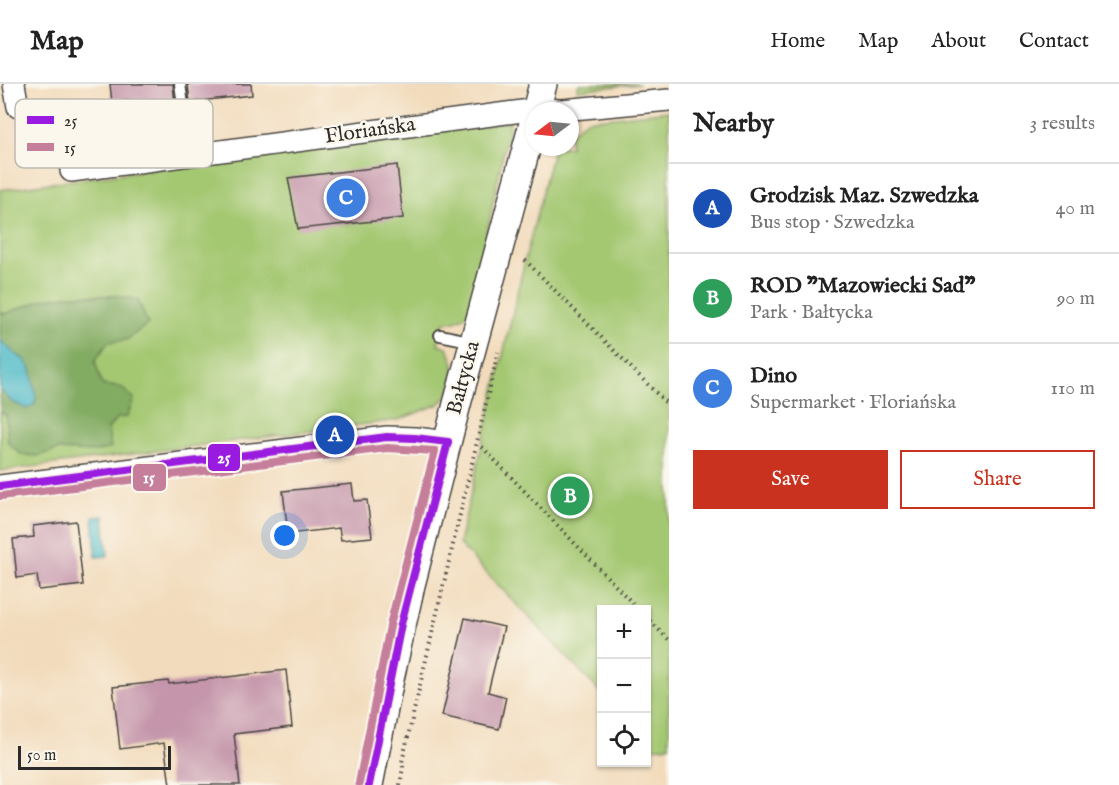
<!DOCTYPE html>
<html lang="en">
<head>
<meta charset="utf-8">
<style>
	:root { --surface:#fff; --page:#f6f6f6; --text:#222; --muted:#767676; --line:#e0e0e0; --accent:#c8321e }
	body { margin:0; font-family:"IM FELL English",serif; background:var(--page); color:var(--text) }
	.controls { position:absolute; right:18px; bottom:18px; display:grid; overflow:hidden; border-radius:0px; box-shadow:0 2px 4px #0004 }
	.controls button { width:54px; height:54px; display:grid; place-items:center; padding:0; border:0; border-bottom:2px solid var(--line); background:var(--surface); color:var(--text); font:30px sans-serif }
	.compass { position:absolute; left:525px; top:18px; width:54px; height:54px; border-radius:50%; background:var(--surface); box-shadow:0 2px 4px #0004; rotate:254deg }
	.scale { position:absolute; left:18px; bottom:15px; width:153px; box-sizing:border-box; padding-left:6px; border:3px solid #2b2b2b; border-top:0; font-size:16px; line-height:21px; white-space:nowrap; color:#2b2b2b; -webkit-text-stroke:4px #fbf7ec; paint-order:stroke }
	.you { position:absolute; left:285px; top:452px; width:21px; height:21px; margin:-15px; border:4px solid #fff; border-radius:50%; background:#1a73e8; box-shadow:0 0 0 9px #1a73e833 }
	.badge { display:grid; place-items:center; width:39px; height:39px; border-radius:50%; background:var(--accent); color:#fff; font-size:20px; font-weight:700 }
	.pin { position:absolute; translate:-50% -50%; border:3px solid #fff; box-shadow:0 2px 6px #0006 }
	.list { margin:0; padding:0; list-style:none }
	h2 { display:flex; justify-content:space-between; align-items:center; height:78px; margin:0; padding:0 24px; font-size:26px }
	h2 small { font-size:20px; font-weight:400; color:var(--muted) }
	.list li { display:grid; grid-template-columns:39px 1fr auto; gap:18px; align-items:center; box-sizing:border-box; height:90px; padding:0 24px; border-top:2px solid var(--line) }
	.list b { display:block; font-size:22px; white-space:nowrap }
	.list p { margin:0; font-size:20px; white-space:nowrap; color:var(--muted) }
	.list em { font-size:20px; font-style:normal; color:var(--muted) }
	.actions { display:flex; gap:12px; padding:18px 24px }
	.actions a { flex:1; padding:14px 0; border:2px solid var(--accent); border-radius:0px; text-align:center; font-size:21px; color:var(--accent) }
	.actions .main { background:var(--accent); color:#fff }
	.icon { flex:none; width:33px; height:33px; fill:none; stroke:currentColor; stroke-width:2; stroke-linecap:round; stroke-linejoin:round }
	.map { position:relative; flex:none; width:669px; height:701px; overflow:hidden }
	header { display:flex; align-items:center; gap:36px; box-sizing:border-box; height:84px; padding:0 30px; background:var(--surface); border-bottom:2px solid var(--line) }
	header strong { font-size:28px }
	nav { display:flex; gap:33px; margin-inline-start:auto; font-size:21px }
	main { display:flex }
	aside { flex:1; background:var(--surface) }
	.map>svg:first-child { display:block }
	.green { fill:#a4c872; stroke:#687a4e; stroke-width:1.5 }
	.forest { fill:#83ac64; stroke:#576c48; stroke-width:1.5 }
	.water { fill:#4cb9c8; stroke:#3c727a; stroke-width:1.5 }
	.building { fill:#c596ab }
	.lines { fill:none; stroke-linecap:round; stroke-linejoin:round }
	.service-casing { stroke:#494541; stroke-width:14 }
	.minor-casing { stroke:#494541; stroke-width:24 }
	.tertiary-casing { stroke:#494541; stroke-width:30 }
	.path { stroke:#494541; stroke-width:4; stroke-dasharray:1.5 4.5; stroke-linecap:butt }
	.service { stroke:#fff; stroke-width:10 }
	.minor { stroke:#fff; stroke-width:21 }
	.tertiary { stroke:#fff; stroke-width:27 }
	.bus-1-casing { stroke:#fbf7ec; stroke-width:12 }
	.bus-2-casing { stroke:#fbf7ec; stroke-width:12 }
	.bus-1 { stroke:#991bdf; stroke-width:8 }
	.bus-2 { stroke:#c67f9b; stroke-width:8 }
	.labels { text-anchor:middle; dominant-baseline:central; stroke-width:5; stroke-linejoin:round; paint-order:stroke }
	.street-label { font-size:21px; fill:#2b2b2b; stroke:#fbf7ec }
	.key { fill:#fbf7ec; stroke:#bdbab2; stroke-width:1.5 }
	.key-label { font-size:16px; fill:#2b2b2b }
	.line-badge { stroke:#fbf7ec; stroke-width:2 }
	.badge-label { font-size:16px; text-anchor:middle; font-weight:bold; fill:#fff }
</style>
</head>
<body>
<header>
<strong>Map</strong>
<nav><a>Home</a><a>Map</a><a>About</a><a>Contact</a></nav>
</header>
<main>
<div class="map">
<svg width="669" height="701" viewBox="0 0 669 701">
	<rect width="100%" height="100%" fill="#fbf7ec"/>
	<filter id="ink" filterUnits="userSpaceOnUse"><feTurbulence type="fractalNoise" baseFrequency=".0167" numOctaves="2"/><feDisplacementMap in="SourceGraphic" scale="12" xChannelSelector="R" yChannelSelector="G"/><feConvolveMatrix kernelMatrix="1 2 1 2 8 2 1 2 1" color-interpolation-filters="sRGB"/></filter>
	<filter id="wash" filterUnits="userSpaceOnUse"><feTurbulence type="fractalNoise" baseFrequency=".008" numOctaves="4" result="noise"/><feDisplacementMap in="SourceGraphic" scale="24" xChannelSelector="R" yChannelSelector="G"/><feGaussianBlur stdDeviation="1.35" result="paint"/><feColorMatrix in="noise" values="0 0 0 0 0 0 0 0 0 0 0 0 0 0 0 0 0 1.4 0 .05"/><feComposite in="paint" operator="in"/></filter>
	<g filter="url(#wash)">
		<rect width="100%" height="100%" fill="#f2dbbc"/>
		<!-- green -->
		<g class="green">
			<polygon points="579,0 640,0 577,6"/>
			<polygon points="669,27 669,662 653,664 647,657 646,526 602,526 601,609 459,460 525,176 554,63 570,63 570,50 586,36"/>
			<polygon points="510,37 473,215 466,232 455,237 443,239 438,260 447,263 454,279 454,292 448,311 439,320 398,336 0,387 0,106"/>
		</g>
		<!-- forest -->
		<polygon class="forest" points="71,211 119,212 138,216 148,240 126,256 108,258 95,277 102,301 120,303 134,314 127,333 117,334 108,345 111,364 96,368 58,366 37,372 22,371 8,359 6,331 0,328 0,228 4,230 45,215"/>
		<!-- water -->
		<g class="water">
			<polygon points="0,255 14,269 25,276 31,285 36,312 35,320 27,325 12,318 0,306"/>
			<polygon points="104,432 108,472 96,473 93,433"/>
		</g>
		<g id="blocks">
			<!-- building -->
			<g class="building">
				<polygon points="110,0 173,0 175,20 167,21 168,30 133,34 130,16 112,18"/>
				<polygon points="188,0 251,0 252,11 190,18"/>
				<polygon points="397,81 403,134 298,145 288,94"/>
				<polygon points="352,400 354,417 367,416 372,453 341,456 339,444 288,450 283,407"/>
				<polygon points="76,437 83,501 39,506 37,491 17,494 13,455 34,453 33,442"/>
				<polygon points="465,534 504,543 488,608 506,613 499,645 442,632"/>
				<polygon points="286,586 292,643 234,650 240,701 170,701 164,659 120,665 113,603 168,597 169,600"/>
			</g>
		</g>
	</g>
	<g filter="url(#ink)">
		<use href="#blocks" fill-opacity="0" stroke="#494541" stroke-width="1.5"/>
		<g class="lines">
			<defs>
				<g id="service">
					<polyline points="180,0 186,41"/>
					<polyline points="440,251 474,258"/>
				</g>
				<g id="minor">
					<polyline points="14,0 18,23"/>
					<polyline points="71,87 537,25 562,26 669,16"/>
					<polyline points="0,402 387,353 415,354 448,358"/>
				</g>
				<g id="tertiary">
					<polyline points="536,27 543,0"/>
					<polyline points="369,701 390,595 411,501 457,320 534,36"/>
				</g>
			</defs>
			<!-- service casing -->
			<use href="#service" class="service-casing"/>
			<!-- minor casing -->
			<use href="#minor" class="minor-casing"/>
			<!-- tertiary casing -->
			<use href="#tertiary" class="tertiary-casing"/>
			<!-- path -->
			<g class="path">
				<polyline points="525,176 669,322"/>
				<polyline points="482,363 639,526"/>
				<polyline points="646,533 669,556"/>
				<polyline points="400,701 403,683 402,678 498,268"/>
			</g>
			<!-- service -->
			<use href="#service" class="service"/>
			<!-- minor -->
			<use href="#minor" class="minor"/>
			<!-- tertiary -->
			<use href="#tertiary" class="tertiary"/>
			<defs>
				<g id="bus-1">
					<polyline points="0,402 387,353 415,354 448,358"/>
					<polyline points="369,701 401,540 448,358"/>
				</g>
				<polyline id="bus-2" points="1,412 387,364 435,367 391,537 359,699"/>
			</defs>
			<!-- bus-1 casing -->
			<use href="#bus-1" class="bus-1-casing"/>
			<!-- bus-2 casing -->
			<use href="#bus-2" class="bus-2-casing"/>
			<!-- bus-1 -->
			<use href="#bus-1" class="bus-1"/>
			<!-- bus-2 -->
			<use href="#bus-2" class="bus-2"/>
		</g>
	</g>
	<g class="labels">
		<!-- street labels -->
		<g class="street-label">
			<text transform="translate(370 47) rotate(-8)">Floriańska</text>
			<text transform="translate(464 294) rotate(-75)">Bałtycka</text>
		</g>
	</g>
	<!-- legend -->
	<rect x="15" y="15" width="198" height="69" rx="9" class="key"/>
	<rect x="27" y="32" width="27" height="8" fill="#991bdf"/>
	<rect x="27" y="59" width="27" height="8" fill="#c67f9b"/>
	<g class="key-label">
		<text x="64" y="42">25</text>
		<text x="64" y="69">15</text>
	</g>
	<g class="line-badge">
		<rect x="207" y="359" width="34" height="29" rx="6" fill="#991bdf"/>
		<rect x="132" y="379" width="35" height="29" rx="6" fill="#c67f9b"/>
	</g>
	<g class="badge-label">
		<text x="224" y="379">25</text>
		<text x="149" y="399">15</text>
	</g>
</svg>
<div class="controls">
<button>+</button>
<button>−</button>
<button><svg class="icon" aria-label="locate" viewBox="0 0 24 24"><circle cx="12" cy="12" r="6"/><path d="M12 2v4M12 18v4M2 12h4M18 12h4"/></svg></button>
</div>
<svg class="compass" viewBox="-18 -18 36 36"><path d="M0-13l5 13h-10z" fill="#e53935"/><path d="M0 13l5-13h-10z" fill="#767676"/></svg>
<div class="scale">50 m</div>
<div class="you"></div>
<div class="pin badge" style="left:335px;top:351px;background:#1a4fb4">A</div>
<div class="pin badge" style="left:570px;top:412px;background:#2e9e5b">B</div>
<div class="pin badge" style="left:346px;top:114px;background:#3f7fe0">C</div>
</div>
<aside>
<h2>Nearby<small>3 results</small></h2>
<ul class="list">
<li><span class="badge" style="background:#1a4fb4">A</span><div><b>Grodzisk Maz. Szwedzka</b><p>Bus stop · Szwedzka</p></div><em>40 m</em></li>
<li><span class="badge" style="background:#2e9e5b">B</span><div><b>ROD &quot;Mazowiecki Sad&quot;</b><p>Park · Bałtycka</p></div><em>90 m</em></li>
<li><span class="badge" style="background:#3f7fe0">C</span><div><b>Dino</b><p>Supermarket · Floriańska</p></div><em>110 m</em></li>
</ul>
<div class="actions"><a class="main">Save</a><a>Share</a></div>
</aside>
</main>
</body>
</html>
